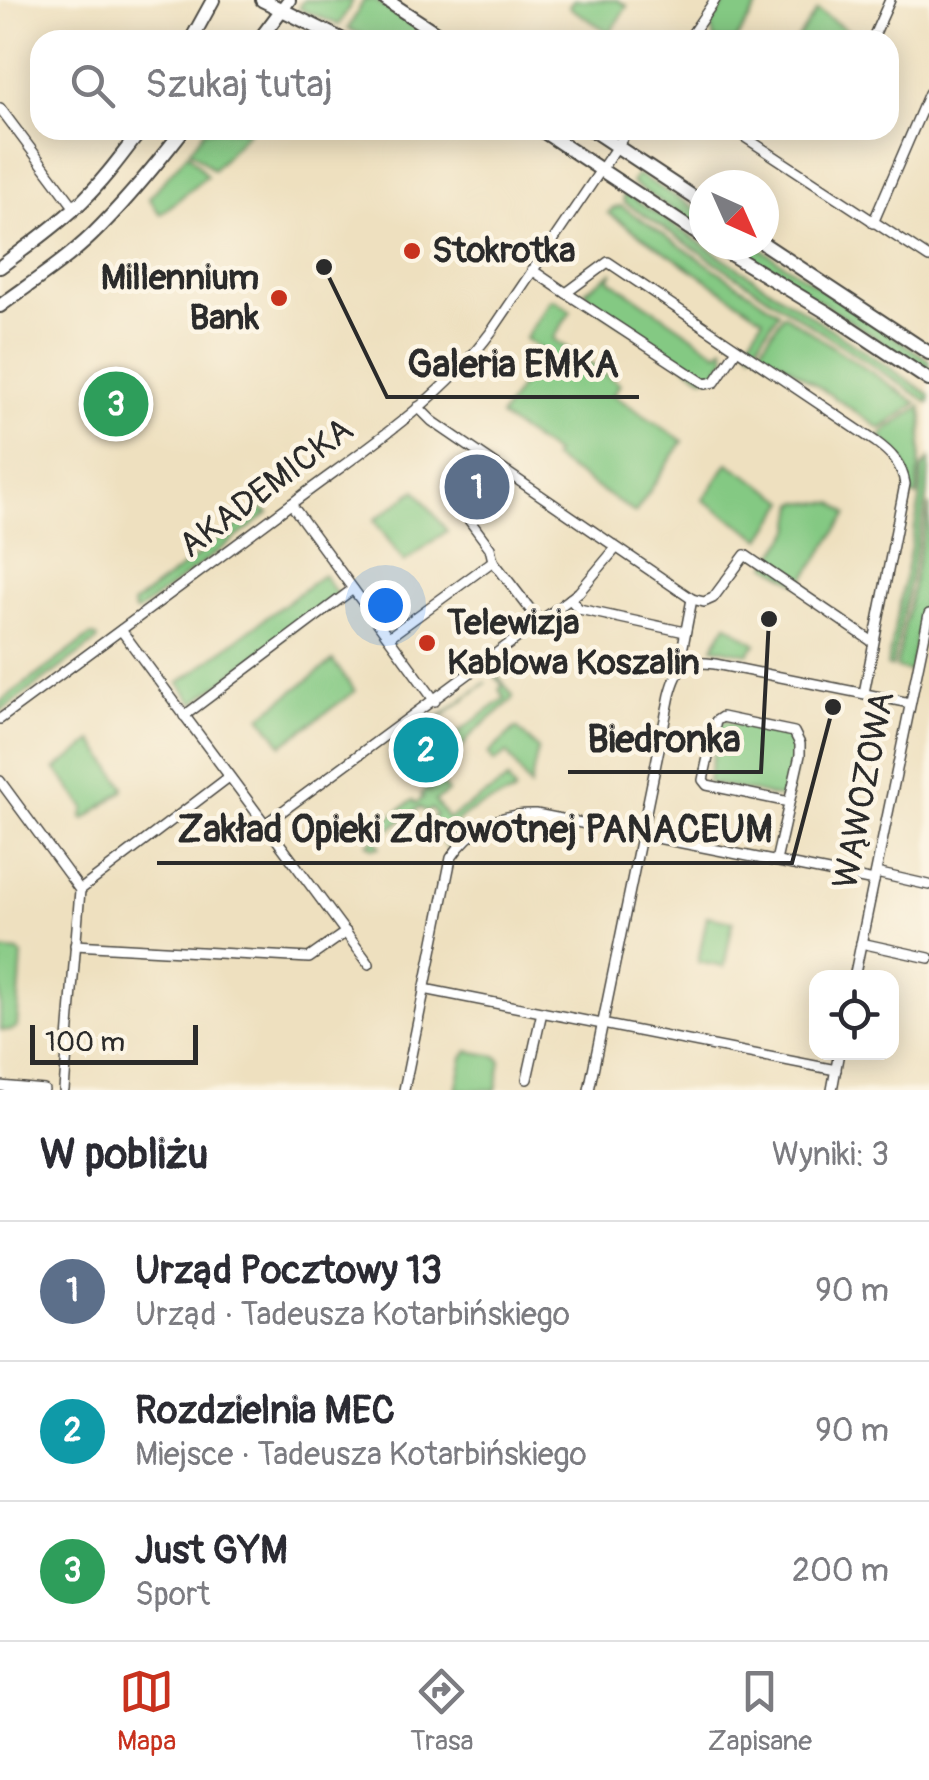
<!DOCTYPE html>
<html lang="pl">
<head>
<meta charset="utf-8">
<style>
	:root { --surface:#fff; --page:#f2f2f3; --text:#2b2b33; --muted:#7c7c81; --line:#e1e1e2; --accent:#c8321e }
	body { margin:0; font-family:Pangolin,sans-serif; background:var(--page); color:var(--text) }
	.controls { position:absolute; right:30px; bottom:30px; display:grid; overflow:hidden; border-radius:20px; box-shadow:0 5px 25px #0003 }
	.controls button { width:90px; height:90px; display:grid; place-items:center; padding:0; border:0; border-bottom:2px solid var(--line); background:var(--surface); color:var(--text); font:50px sans-serif }
	.compass { position:absolute; left:689px; top:170px; width:90px; height:90px; border-radius:50%; background:var(--surface); box-shadow:0 5px 25px #0003; rotate:135deg }
	.scale { position:absolute; left:30px; bottom:25px; width:168px; box-sizing:border-box; padding-left:10px; border:5px solid #2b2b2b; border-top:0; font-size:28px; line-height:35px; white-space:nowrap; color:#2b2b2b; -webkit-text-stroke:8px #fcf5e5; paint-order:stroke }
	.you { position:absolute; left:385px; top:605px; width:35px; height:35px; margin:-25px; border:8px solid #fff; border-radius:50%; background:#1a73e8; box-shadow:0 0 0 15px #1a73e833 }
	.badge { display:grid; place-items:center; width:65px; height:65px; border-radius:50%; background:var(--accent); color:#fff; font-size:32px; font-weight:700 }
	.pin { position:absolute; translate:-50% -50%; border:5px solid #fff; box-shadow:0 2px 10px #0006 }
	.list { margin:0; padding:0; list-style:none }
	h2 { display:flex; justify-content:space-between; align-items:center; height:130px; margin:0; padding:0 40px; font-size:42px }
	h2 small { font-size:32px; font-weight:400; color:var(--muted) }
	.list li { display:grid; grid-template-columns:65px 1fr auto; gap:30px; align-items:center; box-sizing:border-box; height:140px; padding:0 40px; border-top:2px solid var(--line) }
	.list b { display:block; font-size:38px; white-space:nowrap }
	.list p { margin:0; font-size:32px; white-space:nowrap; color:var(--muted) }
	.list em { font-size:32px; font-style:normal; color:var(--muted) }
	.icon { flex:none; width:55px; height:55px; fill:none; stroke:currentColor; stroke-width:2; stroke-linecap:round; stroke-linejoin:round }
	.map { position:relative; flex:none; width:929px; height:1090px; overflow:hidden }
	.search { position:absolute; background:var(--surface); box-shadow:0 5px 25px #0003; left:30px; right:30px; top:30px; height:110px; display:flex; align-items:center; gap:25px; box-sizing:border-box; padding:0 35px; border-radius:30px; color:var(--muted); font-size:38px }
	.sheet { height:550px; background:var(--surface) }
	nav { display:flex; justify-content:space-around; align-items:center; box-sizing:border-box; height:140px; border-top:2px solid var(--line); background:var(--surface); font-size:28px; color:var(--muted) }
	nav a { display:grid; justify-items:center; gap:5px }
	nav .on { color:var(--accent) }
	.map>svg:first-child { display:block }
	.green { fill:#84c983; stroke:#587a57; stroke-width:2.5 }
	.lines { fill:none; stroke-linecap:round; stroke-linejoin:round }
	.street-casing { stroke:#484641; stroke-width:12 }
	.secondary-casing { stroke:#484641; stroke-width:16 }
	.street { stroke:#fff; stroke-width:9 }
	.secondary { stroke:#fff; stroke-width:12 }
	.poi-dot { fill:#c8321e; stroke:#fcf5e5; stroke-width:4 }
	.labels { text-anchor:middle; dominant-baseline:central; stroke-width:9; stroke-linejoin:round; paint-order:stroke }
	.poi-label { font-size:35px; font-weight:bold; fill:#2b2b2b; stroke:#fcf5e5; text-anchor:start }
	.street-label { font-size:35px; fill:#2b2b2b; stroke:#fcf5e5 }
	.leader { fill:none; stroke:#2b2b2b; stroke-width:4 }
	.callout-dot { fill:#2b2b2b; stroke:#fcf5e5; stroke-width:4 }
	.callout-label { font-size:38px; text-anchor:middle; font-weight:bold; fill:#2b2b2b; stroke:#fcf5e5; stroke-width:9; stroke-linejoin:round; paint-order:stroke }
</style>
</head>
<body>
<div class="map">
<svg width="929" height="1090" viewBox="0 0 929 1090">
	<rect width="100%" height="100%" fill="#fcf5e5"/>
	<filter id="ink" filterUnits="userSpaceOnUse"><feTurbulence type="fractalNoise" baseFrequency=".01" numOctaves="2"/><feDisplacementMap in="SourceGraphic" scale="20" xChannelSelector="R" yChannelSelector="G"/><feConvolveMatrix kernelMatrix="1 2 1 2 8 2 1 2 1" color-interpolation-filters="sRGB"/></filter>
	<filter id="wash" filterUnits="userSpaceOnUse"><feTurbulence type="fractalNoise" baseFrequency=".0048" numOctaves="4" result="noise"/><feDisplacementMap in="SourceGraphic" scale="40" xChannelSelector="R" yChannelSelector="G"/><feGaussianBlur stdDeviation="2.25" result="paint"/><feColorMatrix in="noise" values="0 0 0 0 0 0 0 0 0 0 0 0 0 0 0 0 0 1.4 0 .05"/><feComposite in="paint" operator="in"/></filter>
	<g filter="url(#wash)">
		<rect width="100%" height="100%" fill="#eee0bf"/>
		<!-- green -->
		<g class="green">
			<polygon points="304,0 353,0 339,25 300,9 300,5"/>
			<polygon points="364,0 375,0 435,40 374,40 348,29"/>
			<polygon points="573,0 617,0 627,6 610,33 569,7"/>
			<polygon points="727,0 762,0 736,40 714,40 711,25"/>
			<polygon points="817,10 859,38 858,40 797,40"/>
			<polygon points="205,130 250,130 213,170 190,150"/>
			<polygon points="188,153 207,176 161,214 159,213 149,198"/>
			<polygon points="637,174 704,213 704,231 632,183"/>
			<polygon points="625,193 929,394 929,403 624,202 623,197"/>
			<polygon points="621,206 779,312 752,352 747,345 763,318 608,213 612,209"/>
			<polygon points="725,245 755,245 929,360 929,373 806,292"/>
			<path d="M613 272 609 279 718 353 724 347 726 357C720 367 716 377 703 377L599 309 585 291Z"/>
			<polygon points="554,299 571,311 553,339 620,384 613,395 683,441 635,513 552,458 554,454 500,417 544,352 525,339 550,300"/>
			<polygon points="784,314 917,403 881,429 779,360 775,364 758,352"/>
			<path d="M921 406 923 417 917 496 908 495C910 469 902 453 880 438L885 431Z"/>
			<polygon points="929,459 927,497 892,667 887,666 920,501 922,469"/>
			<polygon points="728,463 787,501 762,539 703,500"/>
			<polygon points="416,490 447,531 404,562 374,520"/>
			<polygon points="800,502 834,503 848,514 800,585 767,565 792,530 796,503"/>
			<polygon points="929,505 929,573 910,672 896,668"/>
			<polygon points="262,508 269,513 137,612 134,610 133,604"/>
			<polygon points="323,575 338,595 194,703 179,683"/>
			<polygon points="727,624 756,644 748,654 713,647"/>
			<polygon points="94,636 98,638 97,641 0,712 0,702 89,637"/>
			<polygon points="333,661 355,691 282,745 261,716"/>
			<polygon points="491,666 513,696 512,700 472,734 436,782 430,787 424,779 419,781 397,751 392,752 403,744 423,772 447,756 429,729 419,735 417,733 487,682 435,722 448,740 505,698 499,689 503,686 490,670"/>
			<polygon points="724,721 792,735 798,750 787,799 709,783 708,780 720,723"/>
			<polygon points="515,729 518,729 538,749 530,787 507,753 494,762 488,754"/>
			<polygon points="93,741 124,786 123,791 85,819 82,818 85,808 56,769"/>
			<path d="M508 780 515 791 513 794C492 802 467 808 453 827L462 837 455 833 450 839 454 844 453 847H446L440 838 447 833 442 826 435 831 431 821 436 815 432 809 426 812 420 807 376 839 380 847 373 848 367 844 377 837 372 830 413 800 416 803 423 798 421 794 426 790 421 784 423 782 429 791 442 784 448 792 435 801 448 819Z"/>
			<polygon points="707,916 733,921 724,967 698,962"/>
			<polygon points="0,950 18,952 22,955 17,1027 10,1031 0,1030"/>
			<polygon points="468,1051 496,1056 501,1061 496,1090 456,1090 463,1057"/>
		</g>
	</g>
	<g filter="url(#ink)">
		<g class="lines">
			<defs>
				<g id="street">
					<polyline points="688,40 715,0"/>
					<polyline points="872,40 890,0"/>
					<polyline points="0,108 75,208"/>
					<polyline points="734,130 929,258"/>
					<polyline points="873,223 929,93"/>
					<path d="M532 270 566 293 608 262 876 442C891 453 902 464 905 484L864 693"/>
					<polyline points="566,293 705,384 715,382 737,349"/>
					<polyline points="418,407 432,421 692,599 704,602 713,598 745,555 873,642"/>
					<polyline points="452,497 490,548 493,561 540,622"/>
					<polyline points="291,504 435,701"/>
					<polyline points="570,599 579,609 685,632"/>
					<polyline points="121,630 369,964"/>
					<polyline points="389,637 493,561"/>
					<polyline points="686,664 682,651 692,599"/>
					<polyline points="184,716 353,589"/>
					<path d="M0 719C98 647 197 574 295 501 363 450 439 402 491 332L628 130"/>
					<polyline points="0,781 80,890 64,1090"/>
					<polyline points="265,824 570,599 579,592 616,548"/>
					<polyline points="776,861 800,755 800,744 794,732 722,717 716,721 703,780 707,785 789,802"/>
					<polyline points="876,873 929,885"/>
					<polyline points="80,890 229,777"/>
					<polyline points="861,943 929,958"/>
					<polyline points="75,945 309,958 346,932"/>
					<polyline points="854,978 929,614"/>
					<polyline points="424,989 836,1070"/>
					<polyline points="527,1079 542,1012"/>
					<polyline points="0,1086 44,1090"/>
					<path d="M404 1090 451 858C470 828 500 813 536 814L874 881"/>
					<path d="M589 1090 670 695C678 665 684 660 715 664L910 703"/>
					<polyline points="832,1090 839,1052"/>
				</g>
				<g id="secondary">
					<polyline points="262,0 343,40"/>
					<polyline points="386,0 447,40"/>
					<polyline points="191,40 213,0"/>
					<polyline points="259,40 289,0"/>
					<polyline points="541,130 704,238"/>
					<polyline points="592,130 704,204"/>
					<polyline points="764,244 929,353"/>
					<polyline points="715,245 828,313 929,380"/>
					<path d="M0 267C25 248 51 230 75 208 100 185 120 158 141 130"/>
					<path d="M0 306C31 283 64 262 92 235 125 203 155 166 183 130"/>
				</g>
			</defs>
			<!-- street casing -->
			<use href="#street" class="street-casing"/>
			<!-- secondary casing -->
			<use href="#secondary" class="secondary-casing"/>
			<!-- street -->
			<use href="#street" class="street"/>
			<!-- secondary -->
			<use href="#secondary" class="secondary"/>
		</g>
	</g>
	<!-- markers -->
	<g class="poi-dot">
		<circle cx="412" cy="251" r="10"/>
		<circle cx="279" cy="298" r="10"/>
		<circle cx="427" cy="643" r="10"/>
	</g>
	<g class="labels">
		<!-- poi labels -->
		<g class="poi-label">
			<text x="432" y="251">Stokrotka</text>
			<text x="259" y="278" text-anchor="end">Millennium<tspan x="259" dy="40">Bank</tspan></text>
			<text x="447" y="623">Telewizja<tspan x="447" dy="40">Kablowa Koszalin</tspan></text>
		</g>
		<!-- street labels -->
		<g class="street-label">
			<text transform="translate(266 488) rotate(-37)">AKADEMICKA</text>
			<text transform="translate(864 790) rotate(-79)">WĄWOZOWA</text>
		</g>
	</g>
	<!-- callouts -->
	<path class="leader" d="M324 267L387 397H639M769 619L761 772H568M833 707L792 863H157"/>
	<g class="callout-dot">
		<circle cx="324" cy="267" r="10"/>
		<circle cx="769" cy="619" r="10"/>
		<circle cx="833" cy="707" r="10"/>
	</g>
	<g class="callout-label">
		<text x="513" y="377">Galeria EMKA</text>
		<text x="664" y="752">Biedronka</text>
		<text x="475" y="842">Zakład Opieki Zdrowotnej PANACEUM</text>
	</g>
</svg>
<div class="controls">
<button><svg class="icon" aria-label="locate" viewBox="0 0 24 24"><circle cx="12" cy="12" r="6"/><path d="M12 2v4M12 18v4M2 12h4M18 12h4"/></svg></button>
</div>
<svg class="compass" viewBox="-18 -18 36 36"><path d="M0-13l5 13h-10z" fill="#e53935"/><path d="M0 13l5-13h-10z" fill="#7c7c81"/></svg>
<div class="scale">100 m</div>
<div class="you"></div>
<div class="pin badge" style="left:477px;top:487px;background:#5c6f8a">1</div>
<div class="pin badge" style="left:426px;top:750px;background:#0f9aa8">2</div>
<div class="pin badge" style="left:116px;top:404px;background:#2e9e5b">3</div>
<div class="search"><svg class="icon" aria-label="search" viewBox="0 0 24 24"><circle cx="10" cy="10" r="6"/><path d="M15 15l6 6"/></svg>Szukaj tutaj</div>
</div>
<section class="sheet">
<h2>W pobliżu<small>Wyniki: 3</small></h2>
<ul class="list">
<li><span class="badge" style="background:#5c6f8a">1</span><div><b>Urząd Pocztowy 13</b><p>Urząd · Tadeusza Kotarbińskiego</p></div><em>90 m</em></li>
<li><span class="badge" style="background:#0f9aa8">2</span><div><b>Rozdzielnia MEC</b><p>Miejsce · Tadeusza Kotarbińskiego</p></div><em>90 m</em></li>
<li><span class="badge" style="background:#2e9e5b">3</span><div><b>Just GYM</b><p>Sport</p></div><em>200 m</em></li>
</ul>
</section>
<nav>
<a class="on"><svg class="icon" aria-label="map" viewBox="0 0 24 24"><path d="M3 6l6-2 6 2 6-2v14l-6 2-6-2-6 2zM9 4v14M15 6v14"/></svg>Mapa</a>
<a><svg class="icon" aria-label="directions" viewBox="0 0 24 24"><path d="M12 3l9 9-9 9-9-9zM9 14v-3h6M13 9l2 2-2 2"/></svg>Trasa</a>
<a><svg class="icon" aria-label="saved" viewBox="0 0 24 24"><path d="M7 4h10v16l-5-4-5 4z"/></svg>Zapisane</a>
</nav>
</body>
</html>
